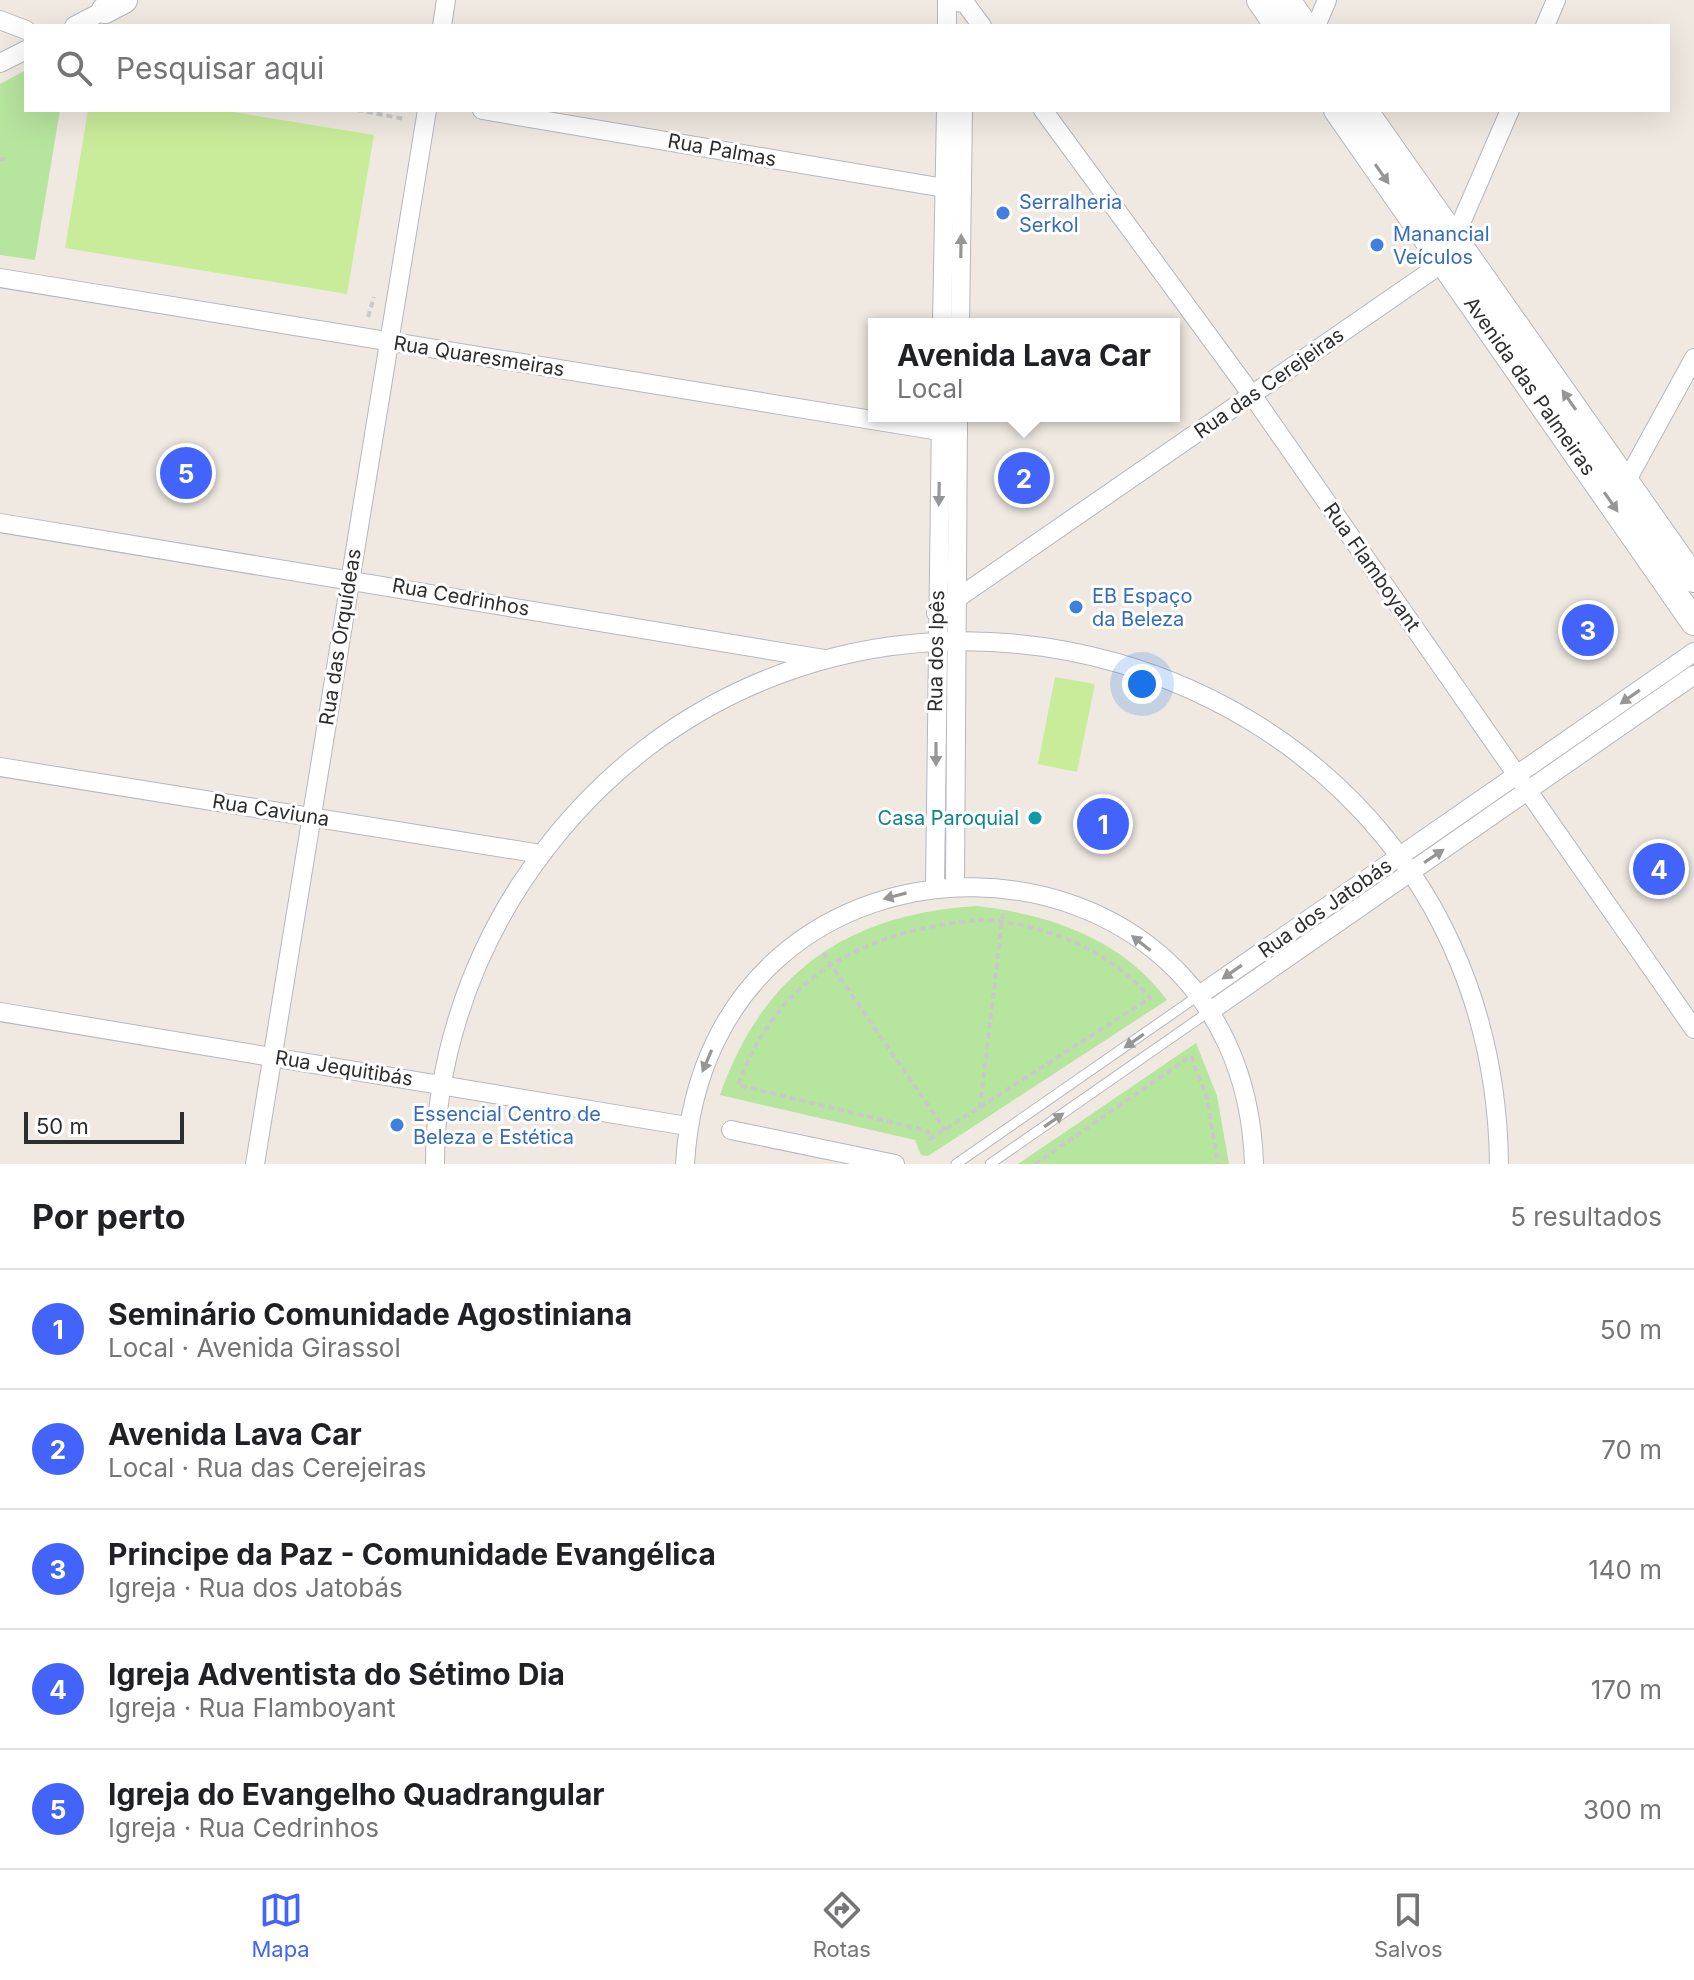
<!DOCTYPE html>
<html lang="pt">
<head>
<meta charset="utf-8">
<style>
	:root { --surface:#fff; --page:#f2f2f2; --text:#202124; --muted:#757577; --line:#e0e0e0; --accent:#4264fb }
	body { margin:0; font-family:Inter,sans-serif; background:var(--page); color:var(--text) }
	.scale { position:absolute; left:24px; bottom:20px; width:160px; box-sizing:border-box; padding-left:8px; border:4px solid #2e2e2e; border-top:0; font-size:22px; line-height:28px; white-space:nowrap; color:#2e2e2e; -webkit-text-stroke:6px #fff; paint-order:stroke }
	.you { position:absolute; left:1142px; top:684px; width:28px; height:28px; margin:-20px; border:6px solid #fff; border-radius:50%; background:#1a73e8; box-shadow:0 0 0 12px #1a73e833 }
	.badge { display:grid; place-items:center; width:52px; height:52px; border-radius:50%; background:var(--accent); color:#fff; font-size:26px; font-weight:700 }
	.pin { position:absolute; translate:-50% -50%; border:4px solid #fff; box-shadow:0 2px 8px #0006 }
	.popup { position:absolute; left:868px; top:318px; width:312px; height:104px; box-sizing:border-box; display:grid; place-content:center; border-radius:0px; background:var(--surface); filter:drop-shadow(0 2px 6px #0005); font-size:26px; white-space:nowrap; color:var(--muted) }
	.popup b { font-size:30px; color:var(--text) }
	.popup::after { content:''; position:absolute; left:50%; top:100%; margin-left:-16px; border:16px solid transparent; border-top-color:var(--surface) }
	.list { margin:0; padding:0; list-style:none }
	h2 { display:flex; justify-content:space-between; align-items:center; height:104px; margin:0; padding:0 32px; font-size:34px }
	h2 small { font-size:26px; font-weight:400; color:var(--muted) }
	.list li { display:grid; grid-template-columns:52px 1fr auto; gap:24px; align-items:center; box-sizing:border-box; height:120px; padding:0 32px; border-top:2px solid var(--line) }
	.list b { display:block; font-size:30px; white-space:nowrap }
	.list p { margin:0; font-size:26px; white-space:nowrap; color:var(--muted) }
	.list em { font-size:26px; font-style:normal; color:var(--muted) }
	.icon { flex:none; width:44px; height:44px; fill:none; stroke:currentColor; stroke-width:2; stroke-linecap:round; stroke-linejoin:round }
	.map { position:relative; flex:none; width:1694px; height:1164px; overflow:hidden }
	.search { position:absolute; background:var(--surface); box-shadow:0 8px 32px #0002; left:24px; right:24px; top:24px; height:88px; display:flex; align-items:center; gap:20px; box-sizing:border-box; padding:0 28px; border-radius:0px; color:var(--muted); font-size:30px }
	.sheet { height:704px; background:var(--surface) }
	nav { display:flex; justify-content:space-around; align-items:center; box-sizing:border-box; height:112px; border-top:2px solid var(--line); background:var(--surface); font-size:22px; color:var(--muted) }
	nav a { display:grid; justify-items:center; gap:4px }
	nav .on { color:var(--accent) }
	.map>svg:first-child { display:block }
	.green { fill:#b6e59e }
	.pitch { fill:#c9ec9a }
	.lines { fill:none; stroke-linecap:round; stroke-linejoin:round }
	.lane-casing { stroke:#b4b7c1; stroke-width:11 }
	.street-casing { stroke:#b4b7c1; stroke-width:20 }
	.secondary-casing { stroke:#b4b7c1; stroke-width:28 }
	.path { stroke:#c9c9c9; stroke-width:4; stroke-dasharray:6 4; stroke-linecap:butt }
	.lane { stroke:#fff; stroke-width:9 }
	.street { stroke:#fff; stroke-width:18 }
	.secondary { stroke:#fff; stroke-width:26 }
	.oneway { fill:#969696 }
	.shop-dot { fill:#3f7fe0; stroke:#fff; stroke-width:3 }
	.culture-dot { fill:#0f9aa8; stroke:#fff; stroke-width:3 }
	.labels { text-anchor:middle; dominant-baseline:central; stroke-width:6; stroke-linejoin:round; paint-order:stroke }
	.street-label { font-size:20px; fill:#2e2e2e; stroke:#fff }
	.shop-label { font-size:20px; fill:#366cbe; stroke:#fff; text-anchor:start }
	.culture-label { font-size:20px; fill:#0d838f; stroke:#fff; text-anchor:end }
</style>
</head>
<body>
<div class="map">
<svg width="1694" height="1164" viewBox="0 0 1694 1164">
	<rect width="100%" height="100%" fill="#efe9e1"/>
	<!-- green -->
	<g class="green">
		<polygon points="26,70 26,110 60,110 35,260 0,255 0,84"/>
		<path d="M976 906C1049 914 1122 939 1167 1000L928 1156 921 1155 915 1140 720 1095C763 972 848 914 976 906Z"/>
		<polygon points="1196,1043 1217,1096 1229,1164 1018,1164"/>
	</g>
	<!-- pitch -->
	<g class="pitch">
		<polygon points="88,110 221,110 374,135 347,294 65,248"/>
		<polygon points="1055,677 1095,684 1077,772 1038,764"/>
	</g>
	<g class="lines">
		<defs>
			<g id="lane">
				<polyline points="956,1164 1195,998"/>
				<polyline points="990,1164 1207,1013"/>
			</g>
			<g id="street">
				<polyline points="947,1 965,3 982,26"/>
				<polyline points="0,20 26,30"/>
				<polyline points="74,26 105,10"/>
				<polyline points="442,26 446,0"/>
				<polyline points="947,26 947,0"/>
				<polyline points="1316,26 1327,0"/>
				<polyline points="1545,26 1556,0"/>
				<polyline points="0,63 26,50"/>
				<polyline points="482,110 962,191"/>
				<polyline points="1043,110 1252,395 1694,1029"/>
				<polyline points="0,278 958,434"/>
				<polyline points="942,324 946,110"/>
				<polyline points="960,324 963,110"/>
				<polyline points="1626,482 1694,358"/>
				<polyline points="0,523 824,659"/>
				<polyline points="936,613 1444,262 1510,110"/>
				<polyline points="0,767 541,854"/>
				<polyline points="935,886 941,416"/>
				<polyline points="955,886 958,416"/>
				<polyline points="1198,996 1694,652"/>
				<polyline points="0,1012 687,1126"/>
				<polyline points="1209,1012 1694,675"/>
				<polyline points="731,1130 895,1164"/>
				<polyline points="255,1164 427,110"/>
				<path d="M435 1164C435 1065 468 964 522 882 811 447 1493 638 1499 1164"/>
				<path d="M685 1164C707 790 1243 800 1254 1164"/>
			</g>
			<g id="secondary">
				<polyline points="1260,0 1278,26"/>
				<polyline points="1287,0 1305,26"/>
				<polyline points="105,10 124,0"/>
				<polyline points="1337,110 1694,622"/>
				<polyline points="1364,110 1694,579"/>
			</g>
		</defs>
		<!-- lane casing -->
		<use href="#lane" class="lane-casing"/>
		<!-- street casing -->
		<use href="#street" class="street-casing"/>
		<!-- secondary casing -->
		<use href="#secondary" class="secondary-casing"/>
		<!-- path -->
		<g class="path">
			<polyline points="357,110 405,119"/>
			<polyline points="0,159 5,159"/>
			<polyline points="368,317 374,297"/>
			<path d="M978 920C1041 922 1109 949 1150 998L930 1139 928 1131 738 1085C779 974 865 931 978 920Z"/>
			<polyline points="823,953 945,1130"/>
			<polyline points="980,1108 1003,912"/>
			<polyline points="1035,1164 1191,1056 1207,1099 1218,1164"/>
		</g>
		<!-- lane -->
		<use href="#lane" class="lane"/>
		<!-- street -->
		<use href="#street" class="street"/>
		<!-- secondary -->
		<use href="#secondary" class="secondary"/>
	</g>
	<!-- one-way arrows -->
	<defs><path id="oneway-solid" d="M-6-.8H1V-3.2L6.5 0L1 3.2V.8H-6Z" transform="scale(2)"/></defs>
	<g class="oneway">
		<use href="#oneway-solid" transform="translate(1382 174) rotate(55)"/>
		<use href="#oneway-solid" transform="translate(961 246) rotate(-89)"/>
		<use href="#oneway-solid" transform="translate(1569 400) rotate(-125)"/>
		<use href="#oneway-solid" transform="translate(939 494) rotate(91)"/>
		<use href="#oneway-solid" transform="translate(1611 502) rotate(55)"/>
		<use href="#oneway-solid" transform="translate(1630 697) rotate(145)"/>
		<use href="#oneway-solid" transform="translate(936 754) rotate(90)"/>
		<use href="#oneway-solid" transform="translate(1434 856) rotate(-34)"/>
		<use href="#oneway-solid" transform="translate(895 896) rotate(165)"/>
		<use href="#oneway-solid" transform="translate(1141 943) rotate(-142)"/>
		<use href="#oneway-solid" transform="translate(1232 972) rotate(145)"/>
		<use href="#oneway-solid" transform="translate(1134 1041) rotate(145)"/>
		<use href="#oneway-solid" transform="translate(707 1061) rotate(113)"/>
		<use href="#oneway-solid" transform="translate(1054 1120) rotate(-35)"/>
	</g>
	<!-- markers -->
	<g class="shop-dot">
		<circle cx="1003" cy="213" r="8"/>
		<circle cx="1377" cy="245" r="8"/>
		<circle cx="1076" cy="607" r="8"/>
		<circle cx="397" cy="1125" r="8"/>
	</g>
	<circle class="culture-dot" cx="1035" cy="818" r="8"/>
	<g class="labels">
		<!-- street labels -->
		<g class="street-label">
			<text transform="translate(722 150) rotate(10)">Rua Palmas</text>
			<text transform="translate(479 356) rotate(9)">Rua Quaresmeiras</text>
			<text transform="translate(1269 383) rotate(-35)">Rua das Cerejeiras</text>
			<text transform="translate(1530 386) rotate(55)">Avenida das Palmeiras</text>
			<text transform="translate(1372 567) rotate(55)">Rua Flamboyant</text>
			<text transform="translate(461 597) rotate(10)">Rua Cedrinhos</text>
			<text transform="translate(340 637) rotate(-81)">Rua das Orquídeas</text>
			<text transform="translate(936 651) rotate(-89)">Rua dos Ipês</text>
			<text transform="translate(271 810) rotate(9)">Rua Caviuna</text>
			<text transform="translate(1325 908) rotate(-35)">Rua dos Jatobás</text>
			<text transform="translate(344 1068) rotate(9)">Rua Jequitibás</text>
		</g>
		<!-- shop labels -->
		<g class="shop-label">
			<text x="1019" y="202">Serralheria<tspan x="1019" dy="23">Serkol</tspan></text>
			<text x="1393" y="234">Manancial<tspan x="1393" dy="23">Veículos</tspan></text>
			<text x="1092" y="596">EB Espaço<tspan x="1092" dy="23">da Beleza</tspan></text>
			<text x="413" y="1114">Essencial Centro de<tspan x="413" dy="23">Beleza e Estética</tspan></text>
		</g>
		<!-- culture labels -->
		<g class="culture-label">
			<text x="1019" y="818">Casa Paroquial</text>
		</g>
	</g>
</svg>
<div class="scale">50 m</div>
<div class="you"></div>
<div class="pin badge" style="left:1103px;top:824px">1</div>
<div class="pin badge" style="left:1024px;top:478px">2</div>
<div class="popup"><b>Avenida Lava Car</b>Local</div>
<div class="pin badge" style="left:1588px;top:630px">3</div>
<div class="pin badge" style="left:1659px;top:869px">4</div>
<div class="pin badge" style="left:186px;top:473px">5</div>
<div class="search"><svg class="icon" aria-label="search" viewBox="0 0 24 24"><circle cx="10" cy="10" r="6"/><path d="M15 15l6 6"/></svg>Pesquisar aqui</div>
</div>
<section class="sheet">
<h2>Por perto<small>5 resultados</small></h2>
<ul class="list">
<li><span class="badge">1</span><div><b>Seminário Comunidade Agostiniana</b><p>Local · Avenida Girassol</p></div><em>50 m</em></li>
<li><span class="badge">2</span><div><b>Avenida Lava Car</b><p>Local · Rua das Cerejeiras</p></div><em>70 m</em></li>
<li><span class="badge">3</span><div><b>Principe da Paz - Comunidade Evangélica</b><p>Igreja · Rua dos Jatobás</p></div><em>140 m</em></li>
<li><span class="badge">4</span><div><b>Igreja Adventista do Sétimo Dia</b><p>Igreja · Rua Flamboyant</p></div><em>170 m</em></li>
<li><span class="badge">5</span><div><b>Igreja do Evangelho Quadrangular</b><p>Igreja · Rua Cedrinhos</p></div><em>300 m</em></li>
</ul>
</section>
<nav>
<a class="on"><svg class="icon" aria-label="map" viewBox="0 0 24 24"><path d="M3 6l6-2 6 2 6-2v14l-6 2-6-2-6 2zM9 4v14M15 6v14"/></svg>Mapa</a>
<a><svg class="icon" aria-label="directions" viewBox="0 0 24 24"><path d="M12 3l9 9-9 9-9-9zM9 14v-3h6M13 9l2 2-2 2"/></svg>Rotas</a>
<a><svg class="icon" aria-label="saved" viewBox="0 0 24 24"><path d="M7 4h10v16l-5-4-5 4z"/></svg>Salvos</a>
</nav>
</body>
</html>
